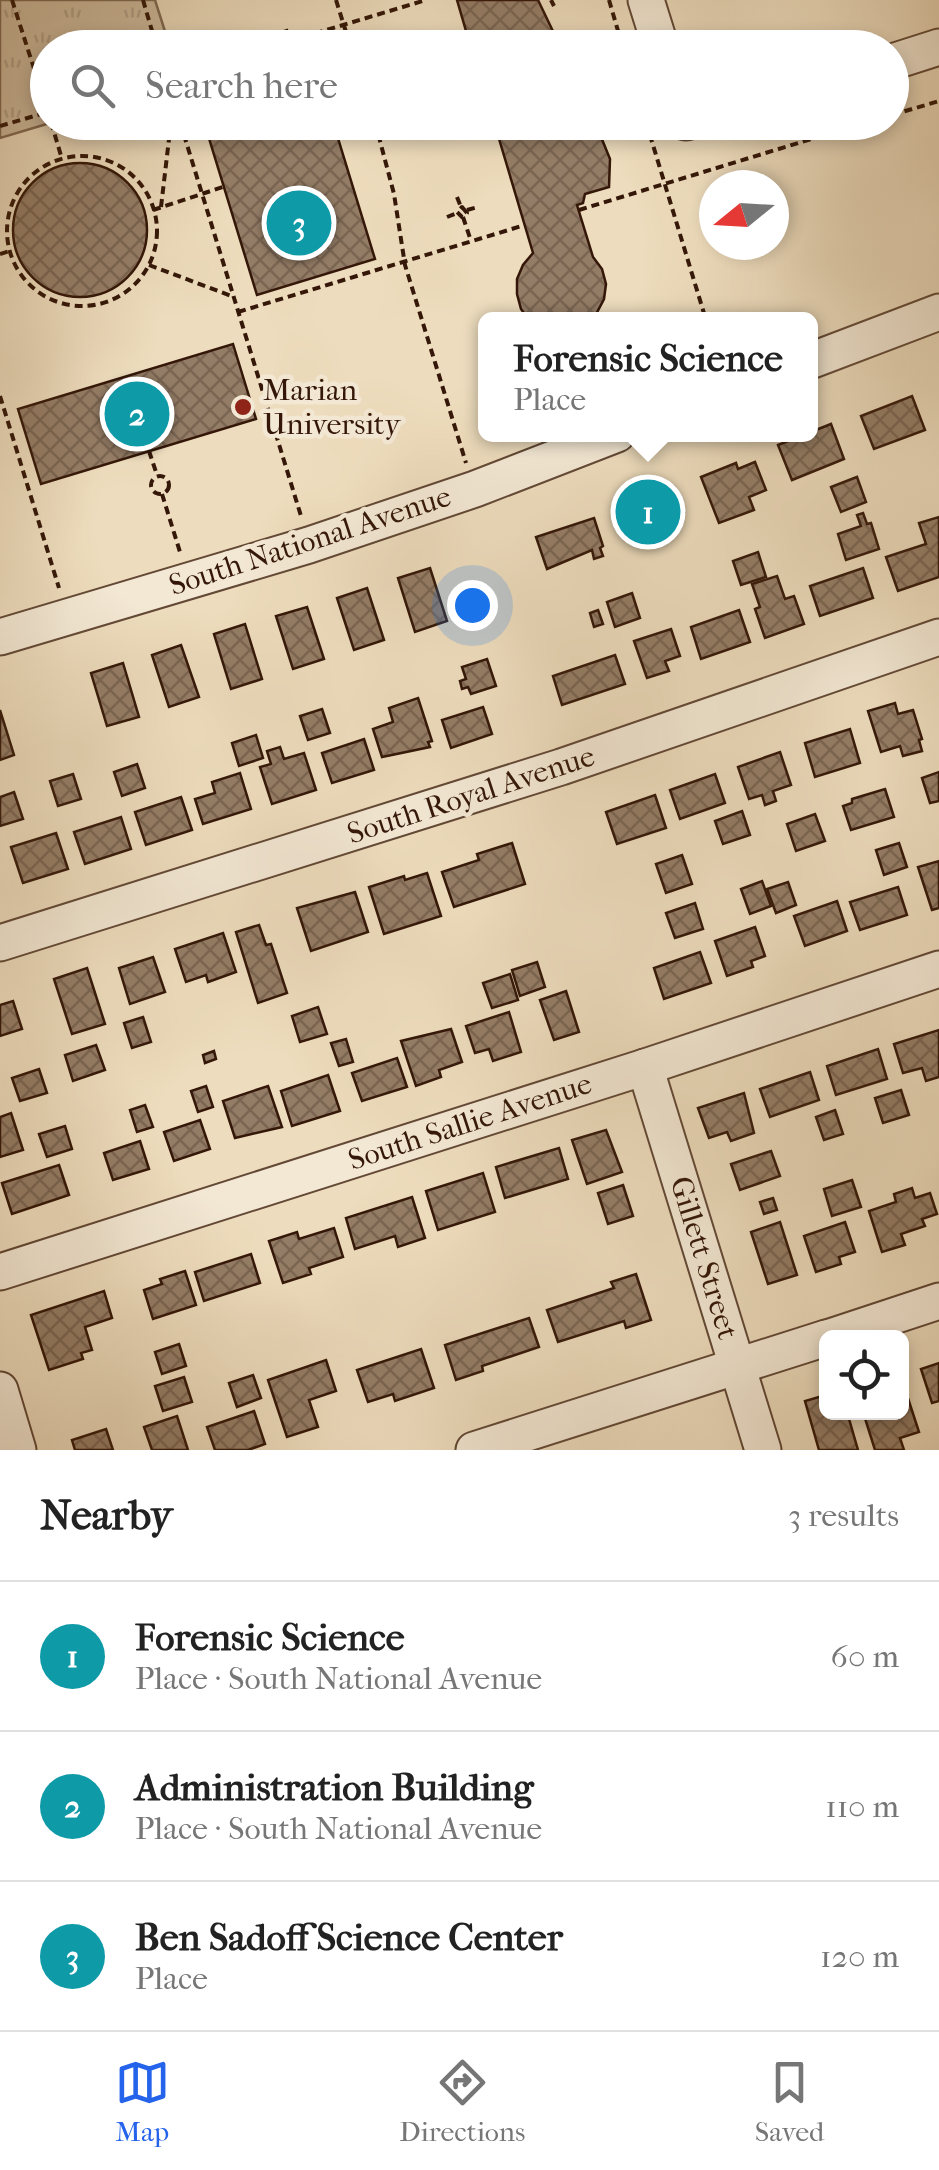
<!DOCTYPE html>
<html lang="en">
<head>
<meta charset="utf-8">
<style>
	:root { --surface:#fff; --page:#f6f6f6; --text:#222; --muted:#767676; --line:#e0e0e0; --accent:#2563eb }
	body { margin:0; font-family:"IM FELL French Canon",serif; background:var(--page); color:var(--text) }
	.controls { position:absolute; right:30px; bottom:30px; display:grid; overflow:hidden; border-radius:15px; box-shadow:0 5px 15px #0003 }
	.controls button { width:90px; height:90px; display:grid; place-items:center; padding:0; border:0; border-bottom:2px solid var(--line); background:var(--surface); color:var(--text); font:50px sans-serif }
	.compass { position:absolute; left:699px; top:170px; width:90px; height:90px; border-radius:50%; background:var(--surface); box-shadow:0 5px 15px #0003; rotate:252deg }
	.you { position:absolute; left:472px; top:605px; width:35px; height:35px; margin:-25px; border:8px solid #fff; border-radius:50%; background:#1a73e8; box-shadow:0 0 0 15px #1a73e833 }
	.badge { display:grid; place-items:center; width:65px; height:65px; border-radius:50%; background:var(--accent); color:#fff; font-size:32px; font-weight:700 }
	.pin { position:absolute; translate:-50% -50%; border:5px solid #fff; box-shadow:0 2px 10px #0006 }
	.popup { position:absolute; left:478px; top:312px; width:340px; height:130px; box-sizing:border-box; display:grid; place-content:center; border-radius:15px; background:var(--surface); filter:drop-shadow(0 2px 8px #0005); font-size:32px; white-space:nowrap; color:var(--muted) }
	.popup b { font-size:38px; color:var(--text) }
	.popup::after { content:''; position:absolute; left:50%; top:100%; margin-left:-20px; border:20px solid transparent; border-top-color:var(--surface) }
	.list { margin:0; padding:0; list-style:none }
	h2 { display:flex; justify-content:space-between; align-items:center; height:130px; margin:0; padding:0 40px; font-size:42px }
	h2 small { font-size:32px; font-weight:400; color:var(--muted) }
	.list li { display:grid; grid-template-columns:65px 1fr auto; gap:30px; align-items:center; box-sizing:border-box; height:150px; padding:0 40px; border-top:2px solid var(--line) }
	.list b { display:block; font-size:38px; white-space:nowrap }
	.list p { margin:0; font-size:32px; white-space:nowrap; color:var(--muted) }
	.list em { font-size:32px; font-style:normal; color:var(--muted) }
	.icon { flex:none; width:55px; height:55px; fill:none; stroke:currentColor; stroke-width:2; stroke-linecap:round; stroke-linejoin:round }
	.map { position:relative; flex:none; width:939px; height:1450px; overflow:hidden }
	.search { position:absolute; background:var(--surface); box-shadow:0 5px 15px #0003; left:30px; right:30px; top:30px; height:110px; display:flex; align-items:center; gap:25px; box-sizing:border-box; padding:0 35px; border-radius:55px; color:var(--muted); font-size:38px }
	.sheet { height:580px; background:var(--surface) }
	nav { display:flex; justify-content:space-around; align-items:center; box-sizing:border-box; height:140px; border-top:2px solid var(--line); background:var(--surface); font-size:28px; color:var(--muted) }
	nav a { display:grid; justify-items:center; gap:5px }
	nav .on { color:var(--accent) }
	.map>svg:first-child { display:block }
	.grass { fill:url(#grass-tufts); stroke:#816953; stroke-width:2.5 }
	.building { fill:url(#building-cross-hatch); stroke:#341708; stroke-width:2.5 }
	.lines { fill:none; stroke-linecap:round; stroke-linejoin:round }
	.minor-casing { stroke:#624835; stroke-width:39 }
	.path { stroke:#341708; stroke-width:4; stroke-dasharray:8 5; stroke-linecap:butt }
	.minor { stroke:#f3e8d4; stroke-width:35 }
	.poi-dot { fill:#8f2418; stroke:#f3e8d4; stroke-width:4 }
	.labels { text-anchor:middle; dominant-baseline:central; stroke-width:9; stroke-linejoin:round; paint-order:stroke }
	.poi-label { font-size:30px; fill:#341708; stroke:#f3e8d4; text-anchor:start }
	.street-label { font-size:30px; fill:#341708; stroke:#f3e8d4 }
</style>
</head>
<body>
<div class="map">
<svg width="939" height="1450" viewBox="0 0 939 1450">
	<defs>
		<pattern id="grass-tufts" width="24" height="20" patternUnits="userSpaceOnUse" patternTransform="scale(2.5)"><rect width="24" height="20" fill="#cebb9e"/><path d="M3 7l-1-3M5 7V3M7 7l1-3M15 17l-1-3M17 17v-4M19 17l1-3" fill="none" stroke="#b2a087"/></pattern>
		<pattern id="building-cross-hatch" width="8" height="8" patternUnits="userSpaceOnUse" patternTransform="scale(2.5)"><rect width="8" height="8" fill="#947d66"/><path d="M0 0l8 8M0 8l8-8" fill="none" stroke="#7a6552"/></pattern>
	</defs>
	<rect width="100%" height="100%" fill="#eddcbd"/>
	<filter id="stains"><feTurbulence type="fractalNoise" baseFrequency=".002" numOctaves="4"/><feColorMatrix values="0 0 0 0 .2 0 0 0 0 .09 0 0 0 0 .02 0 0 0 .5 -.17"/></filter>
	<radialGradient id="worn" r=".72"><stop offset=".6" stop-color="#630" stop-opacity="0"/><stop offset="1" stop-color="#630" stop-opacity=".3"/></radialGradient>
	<!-- grass -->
	<polygon class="grass" points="0,0 155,0 170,47 48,48 50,123 0,138"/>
	<!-- building -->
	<g class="building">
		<polygon points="457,0 538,0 561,48 471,48"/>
		<polygon points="287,30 292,47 309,42 310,48 259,48 257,40"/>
		<polygon points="204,122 333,122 375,259 257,295"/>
		<polygon points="494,122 595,122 610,159 609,187 585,194 583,203 577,205 593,257 602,269 606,284 604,299 593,320 529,320 521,309 517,294 517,279 523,265 533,253"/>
		<circle cx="80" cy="230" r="67"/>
		<polygon points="233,344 256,419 41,484 18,409"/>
		<polygon points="912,396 925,430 874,449 861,416"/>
		<polygon points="831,424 844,459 792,480 778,445"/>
		<polygon points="755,462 766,490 749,497 754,510 719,523 701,477 736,463 738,469"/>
		<polygon points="857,477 866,502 841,512 831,487"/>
		<polygon points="674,487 684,512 623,536 613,511"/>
		<polygon points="863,513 867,524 871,523 879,549 846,560 838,534 861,526 857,515"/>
		<polygon points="939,517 939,577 898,591 886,557 926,544 919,523"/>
		<polygon points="594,518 603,546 600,548 603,556 594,559 592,550 547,569 536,537"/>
		<polygon points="758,552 766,577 741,585 733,561"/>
		<polygon points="430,568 447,621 415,632 398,578"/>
		<polygon points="863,568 873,598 820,616 810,586"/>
		<polygon points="777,576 785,599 794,596 804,624 765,638 755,609 760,607 752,584"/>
		<polygon points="367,588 384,640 354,650 337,598"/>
		<polygon points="632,593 640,618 615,627 607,602"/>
		<polygon points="307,607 324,659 293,669 276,616"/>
		<polygon points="598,610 603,624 594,627 590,613"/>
		<polygon points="739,610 750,642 701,659 691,627"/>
		<polygon points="245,624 262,679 231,689 214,634"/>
		<polygon points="671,629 680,656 665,661 669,671 647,678 634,641"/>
		<polygon points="181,645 199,697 169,707 152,655"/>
		<polygon points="615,655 625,684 562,705 553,676"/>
		<polygon points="487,659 496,686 471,694 468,687 462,689 460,681 466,679 462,667"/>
		<polygon points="123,663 139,717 107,726 91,673"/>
		<polygon points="418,698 432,741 428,742 430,747 382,757 373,729 393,722 389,708"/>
		<polygon points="895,703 898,714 913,710 922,739 919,740 922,751 903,756 900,746 881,752 868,711"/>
		<polygon points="483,707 492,734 451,748 442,720"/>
		<polygon points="322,709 330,733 308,740 300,716"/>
		<polygon points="0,710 14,755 0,760"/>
		<polygon points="850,729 860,763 815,777 805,743"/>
		<polygon points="256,735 263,758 239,766 232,743"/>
		<polygon points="364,739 374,770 332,783 322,753"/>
		<polygon points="280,747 284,759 304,753 316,790 272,804 260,767 271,764 267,751"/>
		<polygon points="780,752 791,785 773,791 776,801 765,805 762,795 749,799 738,767"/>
		<polygon points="137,764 145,788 122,796 114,772"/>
		<polygon points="939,772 939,801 930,803 922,778"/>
		<polygon points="240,773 251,809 203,824 195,799 215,793 212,782"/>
		<polygon points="73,774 81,799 58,806 50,781"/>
		<polygon points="715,774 725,803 680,819 670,790"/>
		<polygon points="885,789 894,817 851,830 843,806 852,803 852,799"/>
		<polygon points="14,792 23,819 0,826 0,797"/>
		<polygon points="655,795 666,828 617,844 606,812"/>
		<polygon points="181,797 192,830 146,845 135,812"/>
		<polygon points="742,811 750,835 723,844 715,821"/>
		<polygon points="815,814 825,841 796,851 787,824"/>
		<polygon points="121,817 131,849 85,864 74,832"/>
		<polygon points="56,833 68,869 23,883 11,847"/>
		<polygon points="512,843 525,884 454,907 442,872 479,860 477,854"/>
		<polygon points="899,843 907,867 884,875 876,850"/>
		<polygon points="682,855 692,884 666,893 656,864"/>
		<polygon points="939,861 939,908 932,910 918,867"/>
		<polygon points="427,873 441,916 384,934 369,887 404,876 405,880"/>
		<polygon points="762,881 771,906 750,914 741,889"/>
		<polygon points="788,882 796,905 776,913 767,889"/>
		<polygon points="898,887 907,915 860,930 850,902"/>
		<polygon points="355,892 368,932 311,951 297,908"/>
		<polygon points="837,901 847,931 805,946 794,916"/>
		<polygon points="695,903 703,929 675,938 666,913"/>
		<polygon points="259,925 266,945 271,944 287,993 258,1003 236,932"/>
		<polygon points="755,927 765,956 751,961 753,967 727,976 715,941"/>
		<polygon points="223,933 236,972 208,982 206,975 186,982 175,949"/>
		<polygon points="700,952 711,983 664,999 654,968"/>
		<polygon points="153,957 165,992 130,1004 119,968"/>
		<polygon points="537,962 545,987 520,996 512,970"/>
		<polygon points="87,968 105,1024 72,1034 54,979"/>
		<polygon points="510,974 518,1000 492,1008 483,983"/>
		<polygon points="566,991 579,1032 554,1040 540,1000"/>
		<polygon points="13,1001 22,1029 0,1036 0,1005"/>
		<polygon points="318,1007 327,1034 300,1042 292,1016"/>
		<polygon points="509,1012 521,1052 493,1061 489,1049 475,1053 466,1026"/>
		<polygon points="143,1017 151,1042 132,1048 124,1023"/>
		<polygon points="451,1029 462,1062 439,1070 441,1077 416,1086 401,1041"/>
		<polygon points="939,1030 939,1077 926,1081 922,1068 903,1073 894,1044"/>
		<polygon points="346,1039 353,1062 339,1066 331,1043"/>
		<polygon points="96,1045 105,1070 73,1081 65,1055"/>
		<polygon points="878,1049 887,1079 836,1095 827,1066"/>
		<polygon points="214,1051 216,1059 205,1063 203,1055"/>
		<polygon points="397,1058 407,1087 362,1101 352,1073"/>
		<polygon points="39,1069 47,1093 20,1101 12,1078"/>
		<polygon points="810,1072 819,1100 770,1117 760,1089"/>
		<polygon points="328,1075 340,1111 292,1126 281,1091"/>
		<polygon points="206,1086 213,1107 198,1112 191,1091"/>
		<polygon points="268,1086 282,1127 235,1138 223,1101"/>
		<polygon points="901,1090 909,1115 883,1123 875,1098"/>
		<polygon points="744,1093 754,1133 731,1141 727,1132 709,1138 698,1108"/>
		<polygon points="145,1105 153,1127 137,1132 130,1110"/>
		<polygon points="835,1110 843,1134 824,1140 816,1117"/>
		<polygon points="11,1113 23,1150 0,1157 0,1117"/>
		<polygon points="200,1120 210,1149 174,1161 164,1132"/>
		<polygon points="65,1126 72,1149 47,1157 39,1134"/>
		<polygon points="606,1130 622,1172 587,1184 572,1140"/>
		<polygon points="140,1141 149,1169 113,1180 104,1153"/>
		<polygon points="559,1148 568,1179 505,1198 496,1167"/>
		<polygon points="771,1151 780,1176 740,1190 731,1164"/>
		<polygon points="59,1165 69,1195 12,1214 2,1183"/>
		<polygon points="483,1173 495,1212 438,1230 426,1191"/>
		<polygon points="852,1180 861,1207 832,1216 824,1189"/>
		<polygon points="623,1185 633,1216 608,1224 598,1193"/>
		<polygon points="912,1188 915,1198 930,1193 937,1214 922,1219 925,1226 901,1234 905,1245 882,1252 869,1211 896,1202 894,1194"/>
		<polygon points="412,1197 425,1238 398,1247 395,1236 355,1249 346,1218"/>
		<polygon points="773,1198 777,1210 764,1214 760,1202"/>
		<polygon points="780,1222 797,1275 768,1284 751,1232"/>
		<polygon points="845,1222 855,1252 839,1257 841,1264 816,1272 804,1236"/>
		<polygon points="334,1228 343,1257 309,1268 311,1274 283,1283 269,1241 297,1232 299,1239"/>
		<polygon points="251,1254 260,1283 204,1301 195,1272"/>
		<polygon points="185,1271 196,1305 153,1319 144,1290 162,1284 160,1279"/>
		<polygon points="636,1274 651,1320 626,1328 624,1321 558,1342 547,1310 614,1288 611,1282"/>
		<polygon points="104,1291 112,1318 85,1327 92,1350 81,1353 83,1359 49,1370 31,1315"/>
		<polygon points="529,1318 539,1347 482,1366 483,1371 456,1380 445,1345"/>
		<polygon points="179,1344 186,1366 162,1374 155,1352"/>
		<polygon points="421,1349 434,1388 395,1401 393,1394 368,1402 357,1370"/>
		<polygon points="326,1360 336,1391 309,1400 318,1427 287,1437 268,1380"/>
		<polygon points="939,1363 939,1401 932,1403 921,1369"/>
		<polygon points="253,1375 261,1398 237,1407 229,1383"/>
		<polygon points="184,1377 192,1402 163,1411 155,1386"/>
		<polygon points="902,1380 919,1432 900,1438 904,1450 875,1450 863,1412 902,1412"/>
		<polygon points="826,1395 826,1412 847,1412 858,1450 819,1450 805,1401"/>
		<polygon points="254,1411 265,1444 248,1450 215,1450 207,1427"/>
		<polygon points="177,1416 188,1450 152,1450 144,1427"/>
		<polygon points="106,1429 113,1450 75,1450 72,1440"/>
	</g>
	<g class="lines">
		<defs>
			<g id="minor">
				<polyline points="646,0 661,48"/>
				<polyline points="892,62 939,47"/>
				<polyline points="685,122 687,122"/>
				<polyline points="810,361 939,312"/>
				<polyline points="0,637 309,545 475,489 617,434"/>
				<polyline points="0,943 561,767 939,637"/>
				<polyline points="645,1067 763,1450"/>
				<polyline points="0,1272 645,1067 939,969"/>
				<polyline points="827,1338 939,1301"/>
				<polyline points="0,1390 18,1450"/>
				<polyline points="474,1450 826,1338"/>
			</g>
		</defs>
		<!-- minor casing -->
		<use href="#minor" class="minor-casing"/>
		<!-- path -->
		<g class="path">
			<polyline points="12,0 48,112"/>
			<polyline points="143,0 157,48"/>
			<polyline points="336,0 351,48"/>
			<polyline points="551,0 554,6"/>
			<polyline points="609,0 623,48"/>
			<polyline points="290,41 426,0"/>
			<polyline points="892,115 939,101"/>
			<polyline points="51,122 62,159"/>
			<polyline points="180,122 301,516"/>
			<polyline points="375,122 394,194 405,265 466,463"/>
			<polyline points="646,122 706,320"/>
			<polyline points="0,126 48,112"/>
			<circle cx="82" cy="231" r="75"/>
			<polyline points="457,197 461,207"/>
			<polyline points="161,207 171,122"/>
			<polygon points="462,207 467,213 462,217 457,212"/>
			<polyline points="153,210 223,187"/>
			<polyline points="467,210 478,207"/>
			<polyline points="579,210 867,122"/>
			<polyline points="447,217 457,213"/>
			<polyline points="463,217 471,241"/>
			<polyline points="0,254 10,251"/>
			<polyline points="149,265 234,297"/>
			<polyline points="238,312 525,225"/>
			<polyline points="0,396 59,588"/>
			<polyline points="149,451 157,475"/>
			<circle cx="160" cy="485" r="9"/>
			<polyline points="162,494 180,552"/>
		</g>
		<!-- minor -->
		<use href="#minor" class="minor"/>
	</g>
	<!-- markers -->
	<circle class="poi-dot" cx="243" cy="407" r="10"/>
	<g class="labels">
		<!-- poi labels -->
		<g class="poi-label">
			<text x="263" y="390">Marian<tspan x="263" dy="34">University</tspan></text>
		</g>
		<!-- street labels -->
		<g class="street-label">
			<text transform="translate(310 541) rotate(-18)">South National Avenue</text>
			<text transform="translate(471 795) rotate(-18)">South Royal Avenue</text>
			<text transform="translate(470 1122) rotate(-18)">South Sallie Avenue</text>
			<text transform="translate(704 1258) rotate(73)">Gillett Street</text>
		</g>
	</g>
	<rect width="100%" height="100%" filter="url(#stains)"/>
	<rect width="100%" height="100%" fill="url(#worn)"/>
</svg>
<div class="controls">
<button><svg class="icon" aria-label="locate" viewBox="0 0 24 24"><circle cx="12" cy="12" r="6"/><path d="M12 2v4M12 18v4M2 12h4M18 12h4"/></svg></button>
</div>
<svg class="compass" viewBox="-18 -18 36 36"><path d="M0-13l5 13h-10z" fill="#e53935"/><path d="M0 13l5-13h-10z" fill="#767676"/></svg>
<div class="you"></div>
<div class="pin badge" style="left:648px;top:512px;background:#0f9aa8">1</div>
<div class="popup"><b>Forensic Science</b>Place</div>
<div class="pin badge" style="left:137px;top:414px;background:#0f9aa8">2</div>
<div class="pin badge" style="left:299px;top:223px;background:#0f9aa8">3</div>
<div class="search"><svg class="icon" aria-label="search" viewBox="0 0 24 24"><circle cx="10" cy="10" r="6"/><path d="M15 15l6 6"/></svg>Search here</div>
</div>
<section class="sheet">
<h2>Nearby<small>3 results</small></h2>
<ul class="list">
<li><span class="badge" style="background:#0f9aa8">1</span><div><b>Forensic Science</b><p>Place · South National Avenue</p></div><em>60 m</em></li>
<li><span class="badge" style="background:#0f9aa8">2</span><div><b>Administration Building</b><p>Place · South National Avenue</p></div><em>110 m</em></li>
<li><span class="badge" style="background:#0f9aa8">3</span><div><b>Ben Sadoff Science Center</b><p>Place</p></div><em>120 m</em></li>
</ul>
</section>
<nav>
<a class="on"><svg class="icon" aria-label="map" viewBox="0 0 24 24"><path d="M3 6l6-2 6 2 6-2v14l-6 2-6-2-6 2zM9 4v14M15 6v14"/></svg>Map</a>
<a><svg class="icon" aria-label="directions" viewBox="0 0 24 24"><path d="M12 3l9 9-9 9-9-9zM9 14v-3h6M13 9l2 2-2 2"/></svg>Directions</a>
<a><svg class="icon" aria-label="saved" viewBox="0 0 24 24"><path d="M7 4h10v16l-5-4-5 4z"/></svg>Saved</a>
</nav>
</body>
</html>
